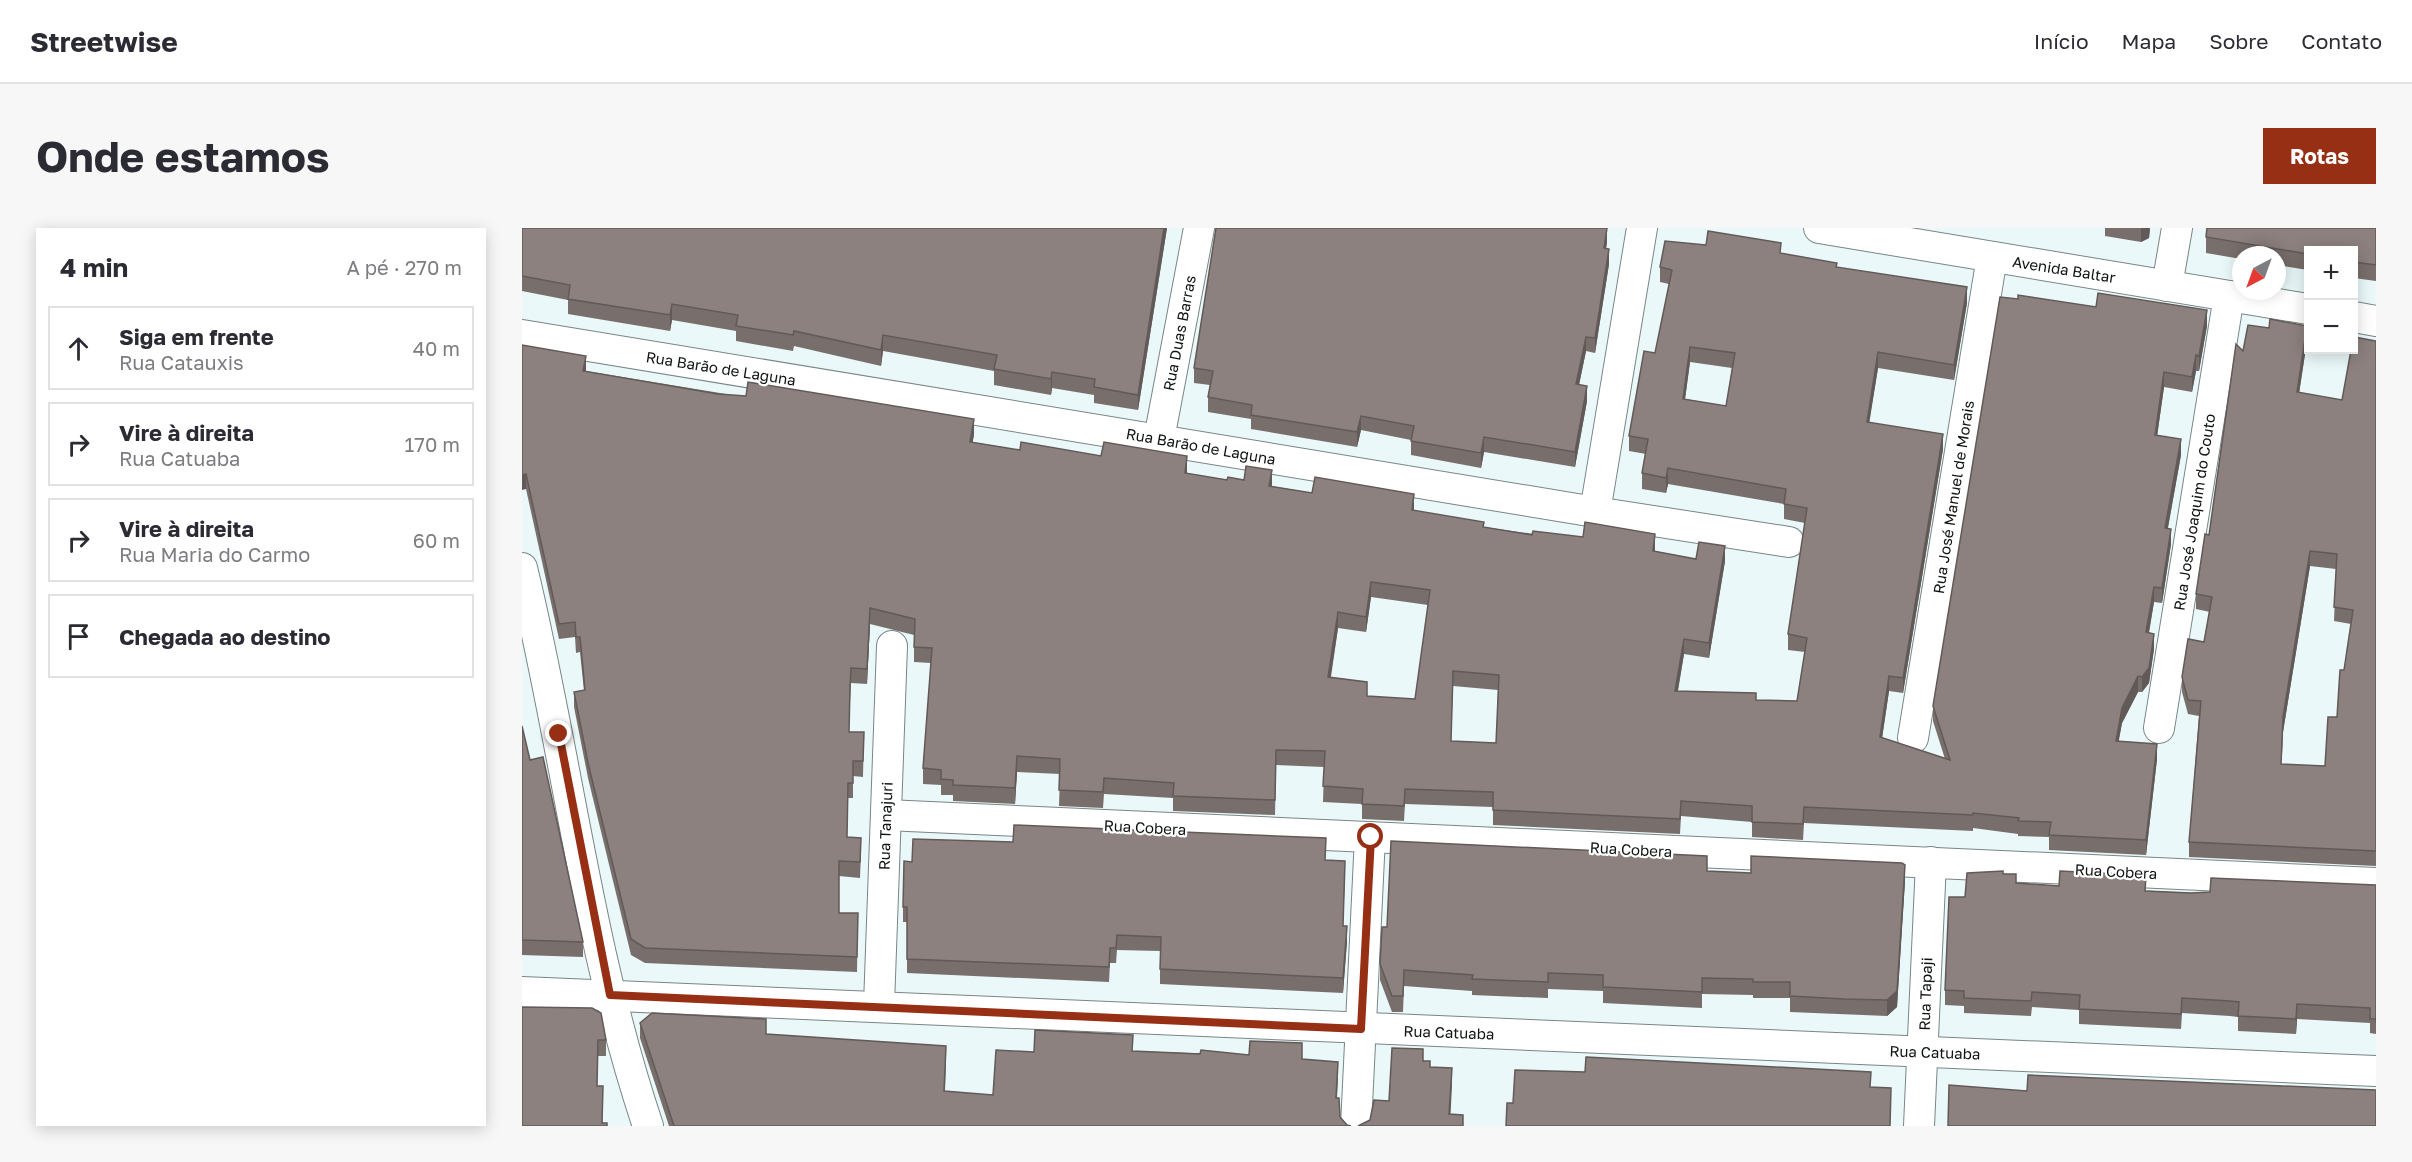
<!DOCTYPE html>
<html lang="pt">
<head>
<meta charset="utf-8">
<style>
	:root { --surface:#fff; --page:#f7f7f7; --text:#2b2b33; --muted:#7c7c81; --line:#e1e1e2; --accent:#972f14 }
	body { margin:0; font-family:"Golos Text",sans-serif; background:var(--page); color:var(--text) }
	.controls { position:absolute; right:18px; top:18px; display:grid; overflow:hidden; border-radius:0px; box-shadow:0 3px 15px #0003 }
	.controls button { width:54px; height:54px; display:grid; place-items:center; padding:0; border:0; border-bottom:2px solid var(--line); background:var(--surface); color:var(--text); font:30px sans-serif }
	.compass { position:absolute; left:1710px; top:18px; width:54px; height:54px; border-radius:50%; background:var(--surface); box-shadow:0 3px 15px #0003; rotate:221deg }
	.stop { position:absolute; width:18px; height:18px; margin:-14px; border:4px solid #972f14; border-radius:50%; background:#fff }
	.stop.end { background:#972f14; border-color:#fff; box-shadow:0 2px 6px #0008 }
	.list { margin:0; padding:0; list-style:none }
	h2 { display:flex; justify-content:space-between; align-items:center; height:78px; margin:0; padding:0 24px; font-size:26px }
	h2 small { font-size:20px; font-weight:400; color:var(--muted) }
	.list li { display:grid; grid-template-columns:39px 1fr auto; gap:18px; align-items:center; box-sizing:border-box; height:84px; margin:0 12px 12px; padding:0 12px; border:2px solid var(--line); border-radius:0px }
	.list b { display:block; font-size:22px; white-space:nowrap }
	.list p { margin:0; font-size:20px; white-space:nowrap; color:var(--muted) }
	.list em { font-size:20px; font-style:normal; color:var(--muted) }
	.icon { flex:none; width:33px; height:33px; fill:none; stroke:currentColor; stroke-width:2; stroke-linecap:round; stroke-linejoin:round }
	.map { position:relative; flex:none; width:1854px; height:898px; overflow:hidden; border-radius:0px }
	header { display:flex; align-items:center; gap:36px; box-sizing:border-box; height:84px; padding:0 30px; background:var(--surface); border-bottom:2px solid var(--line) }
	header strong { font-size:28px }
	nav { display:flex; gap:33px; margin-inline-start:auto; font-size:21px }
	.intro { display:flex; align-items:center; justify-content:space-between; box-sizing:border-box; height:144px; padding:0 36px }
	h1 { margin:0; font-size:42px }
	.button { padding:15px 27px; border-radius:0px; background:var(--accent); color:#fff; font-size:21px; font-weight:700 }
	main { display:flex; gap:36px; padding:0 36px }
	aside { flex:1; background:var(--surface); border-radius:0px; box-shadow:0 3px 15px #0003 }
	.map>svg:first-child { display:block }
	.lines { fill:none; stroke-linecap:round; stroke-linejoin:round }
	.minor-casing { stroke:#798586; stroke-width:32 }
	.minor { stroke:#fff; stroke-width:30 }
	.wall { fill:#786f6c; fill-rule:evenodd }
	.shaded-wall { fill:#625a58 }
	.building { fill:#8c817e; stroke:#625a58; stroke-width:1.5; fill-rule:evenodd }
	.route { stroke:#972f14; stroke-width:8 }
	.labels { text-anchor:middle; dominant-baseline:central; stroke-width:4.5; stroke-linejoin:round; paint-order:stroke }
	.street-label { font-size:15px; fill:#0f1313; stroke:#fff }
</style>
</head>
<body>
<header>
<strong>Streetwise</strong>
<nav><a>Início</a><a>Mapa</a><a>Sobre</a><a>Contato</a></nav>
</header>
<div class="intro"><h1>Onde estamos</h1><a class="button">Rotas</a></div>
<main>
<aside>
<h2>4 min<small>A pé · 270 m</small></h2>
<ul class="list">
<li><svg class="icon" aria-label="ahead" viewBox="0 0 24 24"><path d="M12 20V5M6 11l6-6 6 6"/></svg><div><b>Siga em frente</b><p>Rua Catauxis</p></div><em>40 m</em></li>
<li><svg class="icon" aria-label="right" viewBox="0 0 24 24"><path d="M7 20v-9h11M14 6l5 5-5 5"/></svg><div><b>Vire à direita</b><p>Rua Catuaba</p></div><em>170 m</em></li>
<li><svg class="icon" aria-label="right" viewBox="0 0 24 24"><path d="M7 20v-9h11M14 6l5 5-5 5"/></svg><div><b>Vire à direita</b><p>Rua Maria do Carmo</p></div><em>60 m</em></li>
<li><svg class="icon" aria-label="arrive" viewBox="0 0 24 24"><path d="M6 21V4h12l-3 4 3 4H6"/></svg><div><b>Chegada ao destino</b></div></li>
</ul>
</aside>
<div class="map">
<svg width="1854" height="898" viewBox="0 0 1854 898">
	<rect width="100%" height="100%" fill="#eaf8f9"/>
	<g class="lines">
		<defs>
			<g id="minor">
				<polyline points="1297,0 1786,81"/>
				<polyline points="1645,58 1655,0"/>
				<polyline points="1832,89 1854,93"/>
				<polyline points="0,107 1073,284 1120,0"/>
				<polyline points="637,211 677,0"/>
				<polyline points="1073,284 1267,314"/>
				<path d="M0 340C45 525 65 717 126 898"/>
				<polyline points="1637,500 1707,68"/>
				<polyline points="1391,510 1470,29"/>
				<polyline points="364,587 1854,655"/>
				<polyline points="0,764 1854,843"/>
				<polyline points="357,777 370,418"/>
				<polyline points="834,898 848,609"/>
				<polyline points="1397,898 1409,634"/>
			</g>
		</defs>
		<!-- minor casing -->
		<use href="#minor" class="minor-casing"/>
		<!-- minor -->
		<use href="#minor" class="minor"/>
	</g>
	<!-- wall -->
	<g class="wall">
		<polygon points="0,0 645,0 616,182 572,175 572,167 530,160 529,167 472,157 472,143 361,123 359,138 272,118 271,123 214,113 214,103 150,92 148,103 46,86 46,72 0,63"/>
		<polygon points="1583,0 1628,0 1627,10 1619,14 1583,8"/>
		<polygon points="1854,0 1854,53 1832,50 1832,22 1786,22 1786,42 1755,37 1755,27 1719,27 1719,31 1684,25 1684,9"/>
		<polygon points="1085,14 1084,20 1087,36 1073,125 1064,123 1057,157 1065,173 1053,239 962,224 959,240 889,227 889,212 839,202 835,219 729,201 729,191 686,184 686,169 688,157 672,155 672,140"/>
		<path d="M1259 25 1315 39 1445 75 1432 152 1356 140 1347 194 1421 221 1381 465 1367 463 1360 510 1423 531 1411 493V478L1478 69 1685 98 1677 143H1674L1670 164 1642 159 1635 208 1659 227 1646 300 1649 316 1640 375 1632 374 1627 405 1632 421 1627 455 1620 464H1616L1600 495 1596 514 1635 531 1624 627 1527 622V609L1496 608V606L1451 600V603L1282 595 1281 612 1230 609V594L1159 588 1158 606 971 597V579L883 576 882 593 840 591V576L801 574 802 539 754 537 753 587 651 583V570L582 566 581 580 537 578 538 546 495 544 493 576 431 573V567H419V557L401 556V540L409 435 392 434V407L348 396 345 456 329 455 328 474 327 504H342L341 549 331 548V570H326L325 609 339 625 338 650 317 648V685H336L335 744 123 735 109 727 66 550 52 479V464L62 463 58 424 54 425 53 409 37 411 4 261 0 117 64 143 452 207 450 214 498 222 665 243V246L749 258 892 282 962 299 1133 323 1174 331 1203 333 1187 430 1162 426 1156 463 1234 472 1275 473 1283 424 1266 422V406L1283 295 1262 291V276L1146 256 1144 265 1120 261V245L1124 226 1107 223V208L1133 125 1147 56 1138 54V39ZM1168 134 1210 140 1204 178 1163 171ZM849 369 906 377 893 471 845 468 809 449 816 400 844 404ZM931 458 976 462 974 515 929 513Z"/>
		<path d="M1785 113 1777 165 1820 172 1854 113V638L1667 629V614L1677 488 1666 486 1660 464V449L1682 414 1688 384 1674 381V366L1687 307 1721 123ZM1788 338 1814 341 1812 393 1829 396 1815 489 1803 538 1759 536 1761 504Z"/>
		<polygon points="0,498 8,532 61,714 61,729 0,727"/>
		<polygon points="804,632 823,648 821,698 825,713 821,765 638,756 638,723 595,722 594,735 588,735 587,754 385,745 385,694 381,694 381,679 390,634"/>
		<polygon points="1185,643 1383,653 1375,779 1365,788 1268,784 1268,770 1231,770 1231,767 1180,766 1180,780 1081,775 1081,763 1026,761 1026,770 950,767 950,763 882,758 881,784 870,784 858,752 858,736 865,699"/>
		<polygon points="1481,646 1494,655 1537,658 1669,665 1854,657 1854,810 1854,806 1848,805 1848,795 1775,791 1774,806 1716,803 1716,789 1708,788 1660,785 1659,801 1617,799 1557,796 1557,782 1510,779 1509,788 1442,785 1442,778 1423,777 1423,762 1443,669"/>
		<polygon points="0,779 84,812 84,828 76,828 75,858 81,895 0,898"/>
		<polygon points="118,795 244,806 424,834 423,864 471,867 512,824 611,823 727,827 780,831 816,850 815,870 818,889 825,897 829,898 147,898 118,810"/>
	</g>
	<!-- shaded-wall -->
	<g class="shaded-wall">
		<polygon points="642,0 645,0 616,182 616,167"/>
		<polygon points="1085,0 1085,14 1082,35 1082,20"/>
		<polygon points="1619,0 1628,0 1627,10 1619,14"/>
		<polygon points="1087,21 1087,36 1073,125 1073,110"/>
		<polygon points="1445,59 1445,75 1432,152 1432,137"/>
		<polygon points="150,76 150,92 148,103 148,87"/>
		<polygon points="1685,82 1685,98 1677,143 1677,128"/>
		<polygon points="1785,98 1785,113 1775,179 1775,164"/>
		<polygon points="361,107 361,123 359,138 359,122"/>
		<polygon points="1064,109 1064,123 1054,171 1054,156"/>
		<polygon points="1168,119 1168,134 1161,186 1161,171"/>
		<polygon points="1356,124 1356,140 1345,209 1345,194"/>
		<polygon points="1674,127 1674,143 1670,164 1670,149"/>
		<polygon points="64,128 64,143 61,143"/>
		<polygon points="530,144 530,160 529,167 529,151"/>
		<polygon points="1642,144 1642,159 1633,223 1633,207"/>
		<polygon points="1065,158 1065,173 1053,239 1053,224"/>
		<polygon points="839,188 839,202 835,219 835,204"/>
		<polygon points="452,191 452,207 448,229 448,214"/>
		<polygon points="1421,206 1421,221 1381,465 1381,450"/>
		<polygon points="962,209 962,224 959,240 959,225"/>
		<polygon points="1659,211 1659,227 1643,315 1643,300"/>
		<polygon points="665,228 665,243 663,260 663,245"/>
		<polygon points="1146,240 1146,256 1144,265 1144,250"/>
		<polygon points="750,242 750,257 747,273 747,258"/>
		<polygon points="4,246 4,261 0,262 0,247"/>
		<polygon points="892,266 892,281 890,297 890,282"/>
		<polygon points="1649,301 1649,316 1640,375 1640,360"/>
		<polygon points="1133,306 1133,322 1131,338 1131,323"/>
		<polygon points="1203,318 1203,333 1187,430 1187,415"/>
		<polygon points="1788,323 1788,338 1761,504 1759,551 1761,489"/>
		<polygon points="849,354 849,369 844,404 844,389"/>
		<polygon points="1632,359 1632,374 1624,420 1624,404"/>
		<polygon points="348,380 348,396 345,456 345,441"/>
		<polygon points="816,384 816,400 806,464 806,449"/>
		<polygon points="1632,406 1632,421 1627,455 1620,464 1620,449"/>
		<polygon points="1162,411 1162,426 1153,478 1153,463"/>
		<polygon points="1367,448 1367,463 1358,524 1358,509"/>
		<polygon points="1616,448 1616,464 1600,495 1594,529 1594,513 1600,480"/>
		<polygon points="1635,516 1635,531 1624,627 1624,612"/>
		<polygon points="495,528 495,544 493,576 493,560"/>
		<polygon points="1383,637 1383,653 1375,779 1365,788 1365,772"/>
		<polygon points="825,698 825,713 821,765 821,750"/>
		<polygon points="1775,776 1775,791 1774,806 1774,791"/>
		<polygon points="930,840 930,856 928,898 927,886"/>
	</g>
	<!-- building -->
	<g class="building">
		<polygon points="0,0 642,0 616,167 572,159 573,151 530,144 529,151 472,141 475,127 361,107 359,122 272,103 271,107 214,98 216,87 150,76 148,87 46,71 48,57 0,48"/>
		<polygon points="694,0 1085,0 1082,20 1087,21 1073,110 1064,109 1054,156 1065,158 1053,224 962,209 959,225 889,213 892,198 839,188 835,204 729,187 730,177 686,169 691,143 672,140"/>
		<polygon points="1685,0 1854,0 1854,37 1832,34 1832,22 1786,22 1786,26 1684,9"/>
		<path d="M1186 3 1259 15 1258 25 1315 35 1314 39 1445 59 1432 137 1356 124 1345 194 1421 206 1381 450 1367 448 1358 509 1428 532 1411 478 1478 69 1496 71V67L1574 79 1576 65 1685 82 1677 128 1674 127 1670 149 1642 144 1633 207 1659 211 1643 300 1649 301 1640 360 1632 359 1624 404 1632 406 1627 440 1620 449 1616 448 1600 480 1594 513 1635 516 1624 612 1527 607 1529 594 1496 593 1497 590 1451 585V587L1282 579 1281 596 1230 594V578L1159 573 1158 591 971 582V564L883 561 882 578 840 576 841 561 801 558 803 523 754 522 753 572 651 568 652 555 582 550 581 564 537 562 538 531 495 528 493 560 431 557V552L419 551V542L401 540 410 420 392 419 393 391 348 380 345 441 329 440 328 459 327 504H342L341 533H331V555H326L325 609 339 610 338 634 317 633V685H336L335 729 123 720 109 711 66 535 52 464 63 462 58 409H54L53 394 37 396 4 246 0 247V117L64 128 61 143 196 166 224 168 226 154 452 191 448 214 498 222 499 214 579 228 582 214 665 228 663 245 705 252 706 249 722 252 724 238 750 242 747 258 790 265 793 249 892 266 890 282 962 294 961 299 1010 307 1011 303 1061 309 1063 294 1133 306 1131 323 1174 331 1177 314 1203 318 1187 415 1162 411 1153 463 1234 465V472L1275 473 1285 410 1266 406 1285 280 1262 276 1264 261 1146 240 1144 250 1120 245 1126 211 1107 208 1122 123 1133 125 1150 42 1138 39 1143 13 1184 17ZM1168 119 1213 125 1204 178 1161 171ZM849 354 908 362 893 471 845 468V454L806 449 816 384 844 389ZM931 443 977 447 974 515 929 513Z"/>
		<path d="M1748 91 1785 98 1775 164 1820 172 1829 122H1832V109L1854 113V623L1667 614 1679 473 1666 472 1660 449 1666 411 1682 414 1690 369 1674 366 1683 306 1687 307 1714 116 1721 123 1726 97 1747 100ZM1788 323 1815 326 1812 379 1831 382 1822 442H1818L1815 489H1806L1803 538 1759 536 1761 489Z"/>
		<polygon points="0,498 8,532 21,529 61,714 0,712"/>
		<polygon points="492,597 804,610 803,632 823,633 821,698 825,698 821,750 638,741 639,709 595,707 594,720 588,720 587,739 385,731 385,679 381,679 382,633 390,634 391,611 491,614"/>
		<polygon points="869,613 1185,628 1185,643 1229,645 1229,628 1380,635 1383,637 1375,763 1365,772 1322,771 1268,768 1268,754 1231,754 1231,751 1180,750 1180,764 1081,759 1081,747 1026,745 1026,754 950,751 951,747 882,742 881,768 870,768 858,736 860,699 865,699"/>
		<polygon points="1481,643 1481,646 1494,646 1494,655 1537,658 1538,643 1620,647 1624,648 1623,663 1669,665 1688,664 1689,650 1854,657 1854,795 1854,791 1848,791 1848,780 1775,776 1774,791 1716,788 1717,774 1708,773 1660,770 1659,786 1617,784 1557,781 1558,767 1510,764 1509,773 1442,770 1442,763 1423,762 1427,669 1443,669 1445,645"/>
		<polygon points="0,779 70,780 79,785 84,812 76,812 75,858 81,858 80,895 85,895 85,898 0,898"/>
		<polygon points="130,785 244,791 244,806 424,818 422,863 471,867 474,822 512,824 513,802 611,807 610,823 678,826 679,822 727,827 728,813 780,815 780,831 816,834 814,870 817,870 818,889 825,897 829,898 152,898 118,795"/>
		<polygon points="870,820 901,821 901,833 908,833 908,839 930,840 927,886 941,887 941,898 836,898 848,892 852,872 867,873"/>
		<polygon points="1064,829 1349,844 1348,859 1369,860 1368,898 984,898 985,875 991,875 993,842 1063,844"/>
		<polygon points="1506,847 1854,862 1854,898 1426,898 1427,857 1505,863"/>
	</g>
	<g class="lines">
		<!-- route -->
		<polyline class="route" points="37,506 88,767 839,801 849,609"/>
	</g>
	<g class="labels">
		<!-- street labels -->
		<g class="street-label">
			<text transform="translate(1542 41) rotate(9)">Avenida Baltar</text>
			<text transform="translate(657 105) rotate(-79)">Rua Duas Barras</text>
			<text transform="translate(199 140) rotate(9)">Rua Barão de Laguna</text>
			<text transform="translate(679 218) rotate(10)">Rua Barão de Laguna</text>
			<text transform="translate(1431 269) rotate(-81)">Rua José Manuel de Morais</text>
			<text transform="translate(1672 284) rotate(-81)">Rua José Joaquim do Couto</text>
			<text transform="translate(363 598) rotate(-88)">Rua Tanajuri</text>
			<text transform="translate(623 599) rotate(3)">Rua Cobera</text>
			<text transform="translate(1109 621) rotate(3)">Rua Cobera</text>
			<text transform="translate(1594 643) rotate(3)">Rua Cobera</text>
			<text transform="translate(1403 766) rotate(-88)">Rua Tapaji</text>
			<text transform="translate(927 804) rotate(2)">Rua Catuaba</text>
			<text transform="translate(1413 824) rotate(2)">Rua Catuaba</text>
		</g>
	</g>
</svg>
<div class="controls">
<button>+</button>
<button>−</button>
</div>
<svg class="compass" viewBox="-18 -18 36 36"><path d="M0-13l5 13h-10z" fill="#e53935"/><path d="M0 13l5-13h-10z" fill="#7c7c81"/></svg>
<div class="stop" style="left:849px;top:609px"></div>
<div class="stop end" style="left:37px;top:506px"></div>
</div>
</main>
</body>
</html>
